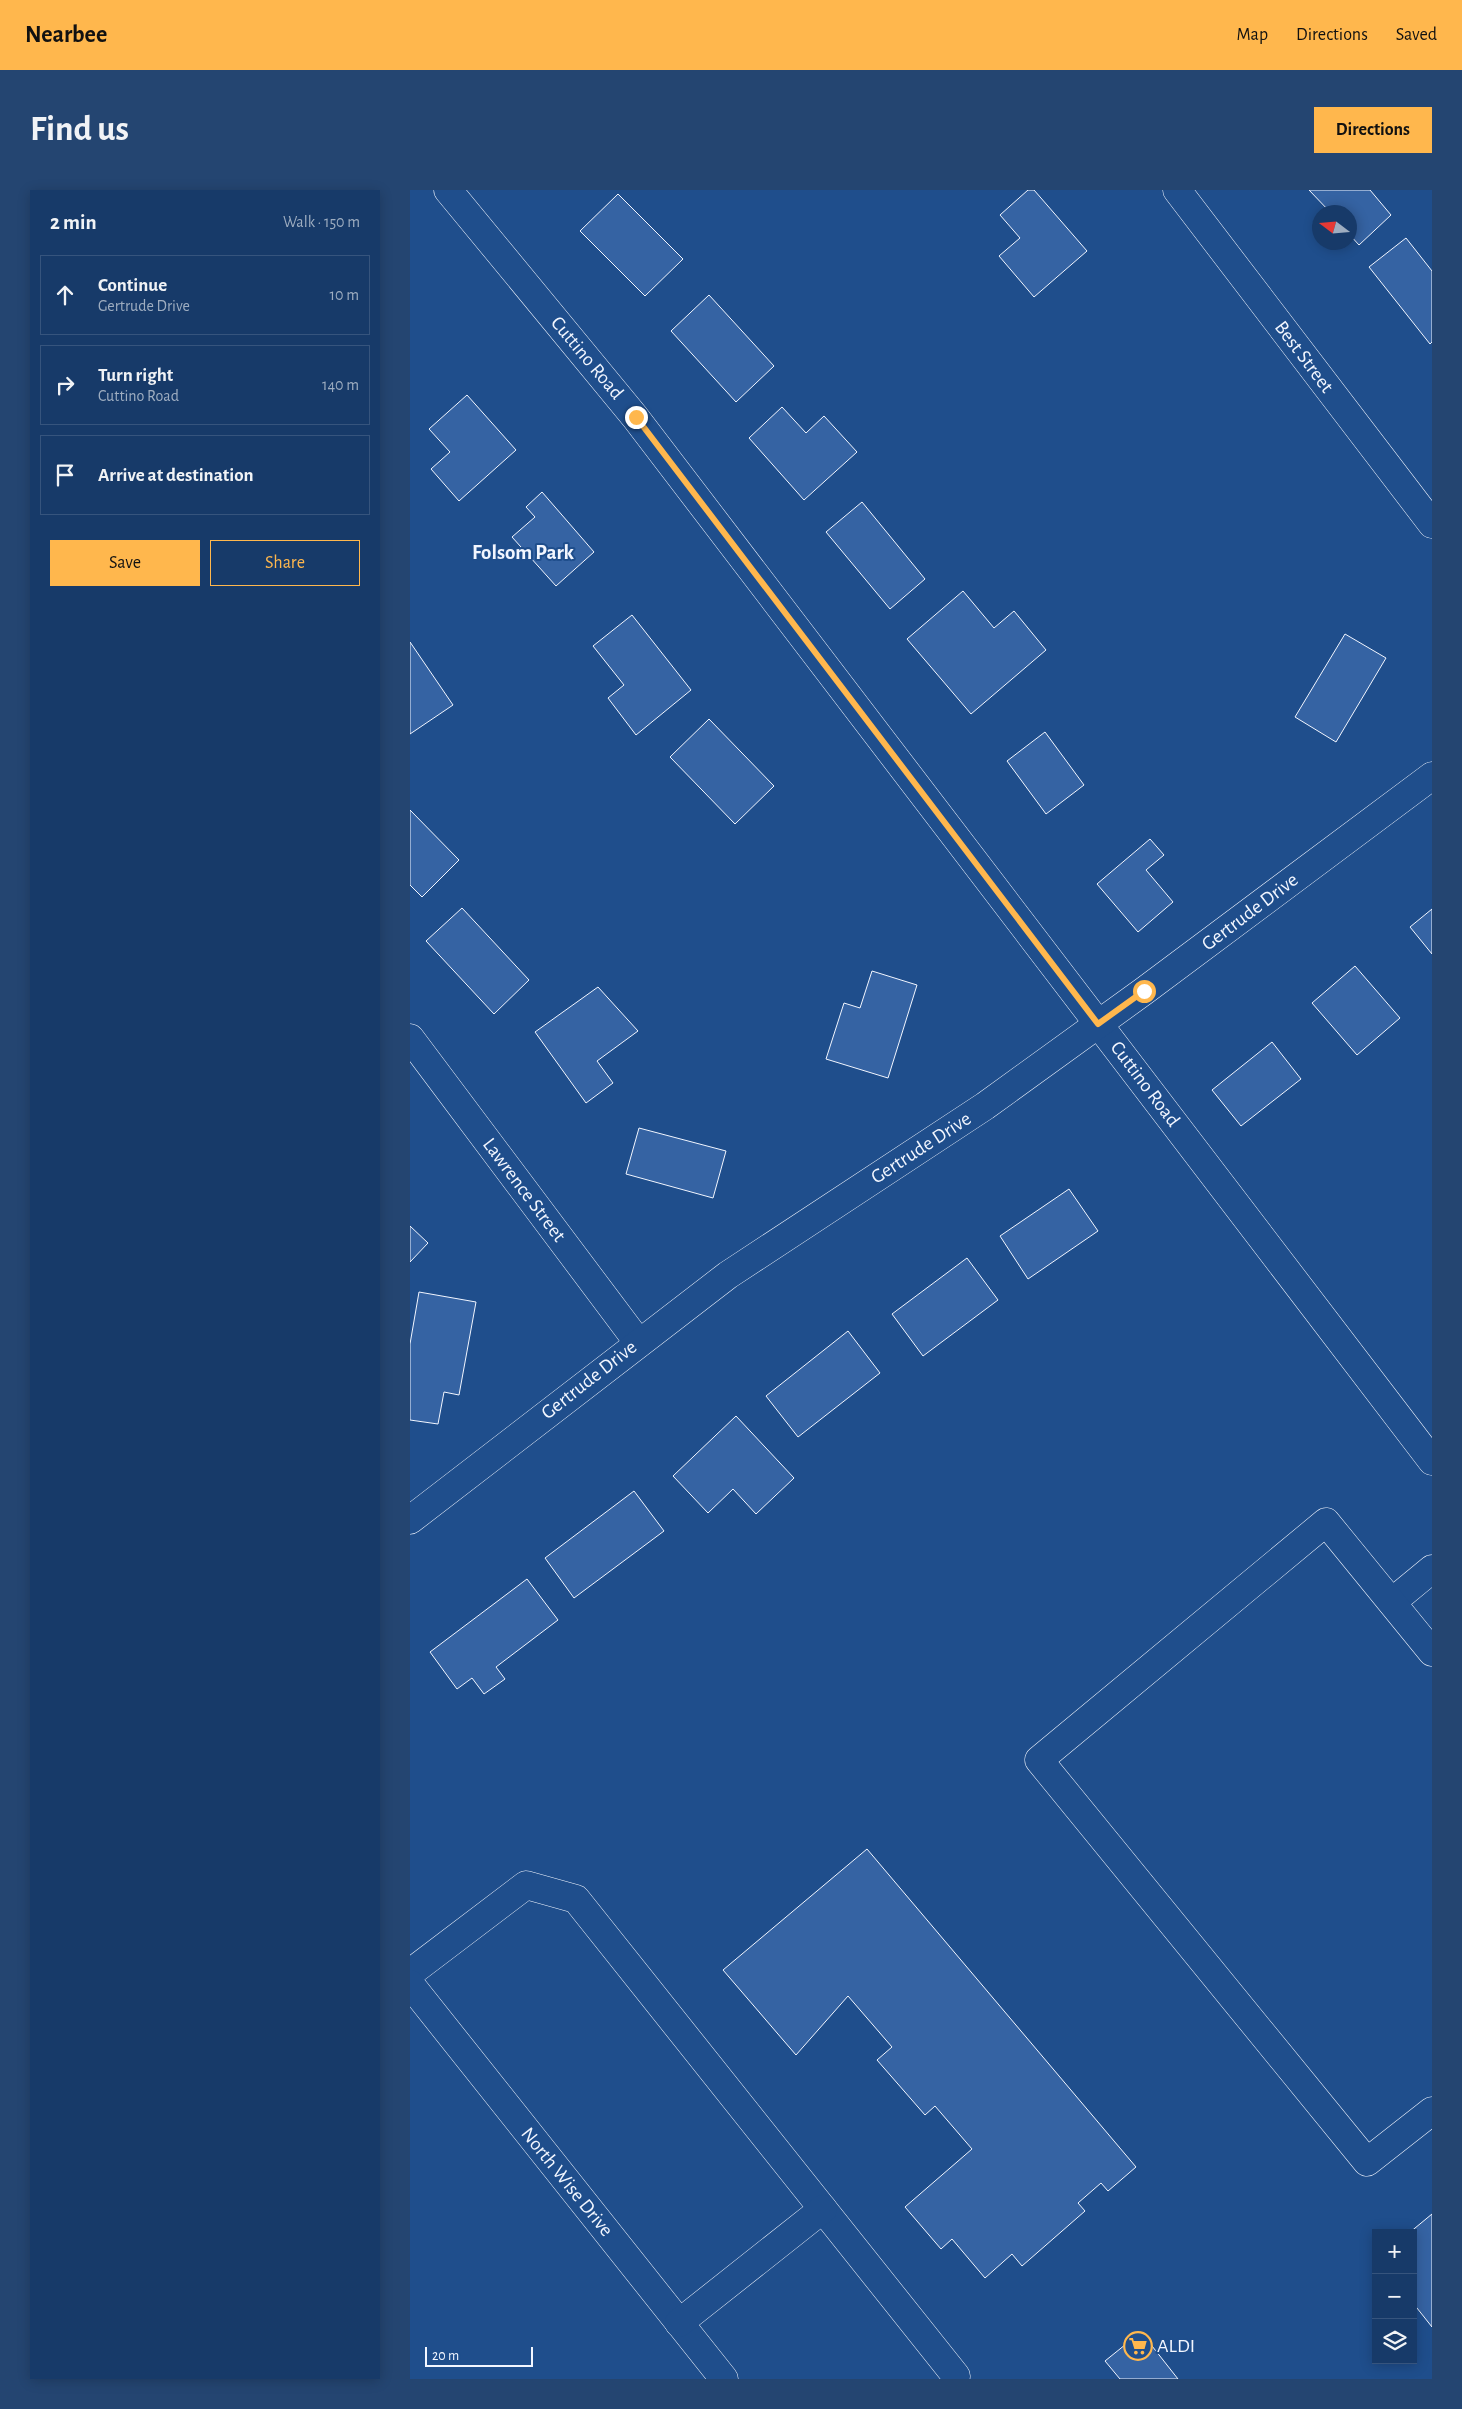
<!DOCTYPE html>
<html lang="en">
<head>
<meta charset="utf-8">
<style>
	:root { --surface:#173a69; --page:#244571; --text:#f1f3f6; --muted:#9eadc0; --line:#36547d; --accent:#ffb74d }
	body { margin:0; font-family:"Alegreya Sans",sans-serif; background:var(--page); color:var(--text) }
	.controls { position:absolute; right:15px; bottom:15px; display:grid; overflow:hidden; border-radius:0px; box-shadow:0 2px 12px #0003 }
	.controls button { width:45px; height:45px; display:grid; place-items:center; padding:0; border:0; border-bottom:1px solid var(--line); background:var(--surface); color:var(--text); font:25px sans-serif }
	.compass { position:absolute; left:902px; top:15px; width:45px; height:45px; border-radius:50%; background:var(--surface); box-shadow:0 2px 12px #0003; rotate:286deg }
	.scale { position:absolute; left:15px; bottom:12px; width:108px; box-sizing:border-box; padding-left:5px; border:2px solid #f2f6ff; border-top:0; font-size:14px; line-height:18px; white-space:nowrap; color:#f2f6ff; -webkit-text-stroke:4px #1f4e8c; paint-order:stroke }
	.stop { position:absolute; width:15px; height:15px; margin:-11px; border:4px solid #ffb74d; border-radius:50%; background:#fff }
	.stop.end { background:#ffb74d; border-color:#fff; box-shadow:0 1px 5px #0008 }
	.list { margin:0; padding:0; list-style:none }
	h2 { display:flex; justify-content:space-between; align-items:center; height:65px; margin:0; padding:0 20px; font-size:21px }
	h2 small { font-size:16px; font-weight:400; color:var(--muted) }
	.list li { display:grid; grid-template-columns:32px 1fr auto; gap:15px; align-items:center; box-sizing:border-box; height:80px; margin:0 10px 10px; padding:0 10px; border:1px solid var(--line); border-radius:0px }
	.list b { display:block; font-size:19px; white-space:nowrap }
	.list p { margin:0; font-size:16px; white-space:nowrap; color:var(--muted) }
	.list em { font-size:16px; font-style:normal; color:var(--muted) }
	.actions { display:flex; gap:10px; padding:15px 20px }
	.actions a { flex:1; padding:11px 0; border:1px solid var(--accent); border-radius:0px; text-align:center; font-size:18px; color:var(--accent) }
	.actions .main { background:var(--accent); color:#111 }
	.icon { flex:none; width:28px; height:28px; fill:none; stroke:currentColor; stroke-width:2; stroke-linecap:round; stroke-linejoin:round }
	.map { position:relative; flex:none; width:1022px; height:2189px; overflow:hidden; border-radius:0px }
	header { display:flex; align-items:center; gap:30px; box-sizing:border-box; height:70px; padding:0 25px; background:var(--accent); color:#111 }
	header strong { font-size:24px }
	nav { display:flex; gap:28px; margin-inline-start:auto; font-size:18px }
	.intro { display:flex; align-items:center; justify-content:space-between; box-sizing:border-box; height:120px; padding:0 30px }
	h1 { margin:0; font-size:35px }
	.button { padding:12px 22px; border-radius:0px; background:var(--accent); color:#111; font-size:18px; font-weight:700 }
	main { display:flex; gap:30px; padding:0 30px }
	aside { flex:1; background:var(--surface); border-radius:0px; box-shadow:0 2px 12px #0003 }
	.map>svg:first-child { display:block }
	.building { fill:#3563a3; stroke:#f2f6ff }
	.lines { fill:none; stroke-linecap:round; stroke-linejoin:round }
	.minor-casing { stroke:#f2f6ff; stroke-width:29 }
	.minor { stroke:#1f4e8c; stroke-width:28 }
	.route { stroke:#ffb74d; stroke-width:6 }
	.labels { text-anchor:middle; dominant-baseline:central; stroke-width:4; stroke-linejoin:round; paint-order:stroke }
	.street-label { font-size:20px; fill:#f2f6ff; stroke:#1f4e8c }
	.poi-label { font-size:20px; fill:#f2f6ff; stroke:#1f4e8c; text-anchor:start }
	.neighbourhood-label { font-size:21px; font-weight:bold; fill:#f2f6ff; stroke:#1f4e8c }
</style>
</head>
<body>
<header>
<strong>Nearbee</strong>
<nav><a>Map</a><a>Directions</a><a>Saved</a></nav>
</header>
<div class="intro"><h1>Find us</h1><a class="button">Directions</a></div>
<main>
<aside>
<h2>2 min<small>Walk · 150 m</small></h2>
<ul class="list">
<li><svg class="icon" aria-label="ahead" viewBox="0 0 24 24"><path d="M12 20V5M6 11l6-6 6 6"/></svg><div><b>Continue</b><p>Gertrude Drive</p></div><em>10 m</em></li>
<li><svg class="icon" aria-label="right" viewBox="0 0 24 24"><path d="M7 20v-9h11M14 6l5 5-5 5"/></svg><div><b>Turn right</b><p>Cuttino Road</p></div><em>140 m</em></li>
<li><svg class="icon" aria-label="arrive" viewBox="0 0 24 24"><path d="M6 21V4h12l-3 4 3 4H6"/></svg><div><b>Arrive at destination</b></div></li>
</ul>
<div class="actions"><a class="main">Save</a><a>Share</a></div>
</aside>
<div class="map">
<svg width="1022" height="2189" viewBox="0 0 1022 2189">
	<rect width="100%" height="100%" fill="#1f4e8c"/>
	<!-- building -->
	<g class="building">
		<polygon points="618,0 624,0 677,61 624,107 589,66 610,48 590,25"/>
		<polygon points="899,0 960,0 981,25 949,55 939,44 939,22 920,22"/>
		<polygon points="208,4 273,69 235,106 170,41"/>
		<polygon points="996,48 1022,81 1022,152 1020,154 959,77"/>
		<polygon points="299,105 364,176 326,212 261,141"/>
		<polygon points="57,205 106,260 49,311 21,279 40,262 19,239"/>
		<polygon points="372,217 396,243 414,226 447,262 394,310 339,248"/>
		<polygon points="132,302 184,362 146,396 102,347 125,327 116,317"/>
		<polygon points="452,312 515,389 480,419 416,342"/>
		<polygon points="553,401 584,438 604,421 636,460 561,524 497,449"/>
		<polygon points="222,425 281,500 226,545 198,508 214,495 183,456"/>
		<polygon points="935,444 976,468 926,552 885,527"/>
		<polygon points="0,452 43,515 0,544"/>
		<polygon points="299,529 364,596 325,634 260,567"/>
		<polygon points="635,542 674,595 636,624 597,571"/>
		<polygon points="0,620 49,670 12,707 0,695"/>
		<polygon points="740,649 754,665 736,680 763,712 728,742 687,694"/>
		<polygon points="52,718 119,790 84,824 16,751"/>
		<polygon points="1022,719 1022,764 1000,737"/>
		<polygon points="945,776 990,828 947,865 902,813"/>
		<polygon points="462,781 507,795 478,888 416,869 434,813 450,818"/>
		<polygon points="188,797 228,841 187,871 203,893 176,913 125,842"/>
		<polygon points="862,852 891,889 831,936 802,900"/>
		<polygon points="229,938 316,961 303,1008 216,984"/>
		<polygon points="659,999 688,1041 618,1089 590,1046"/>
		<polygon points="0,1036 18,1053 0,1072"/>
		<polygon points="557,1068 588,1110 513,1166 482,1124"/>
		<polygon points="9,1102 66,1112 49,1205 34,1202 28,1234 0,1230 0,1154"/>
		<polygon points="438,1141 470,1183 388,1247 356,1206"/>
		<polygon points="326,1226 384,1288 346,1324 323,1299 298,1323 263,1286"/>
		<polygon points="224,1301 254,1341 164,1408 135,1368"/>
		<polygon points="117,1389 148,1430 86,1477 95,1489 74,1504 62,1488 47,1499 20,1462"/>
		<polygon points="457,1659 726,1977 698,2001 691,1993 668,2013 675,2021 612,2076 602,2064 575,2088 542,2049 531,2059 495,2017 562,1959 525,1916 515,1925 467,1870 482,1857 438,1806 386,1865 313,1780"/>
		<polygon points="1022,2024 1022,2137 1003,2113 1003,2043 999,2043"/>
		<polygon points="731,2142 768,2189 710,2189 695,2171"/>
	</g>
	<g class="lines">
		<defs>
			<g id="minor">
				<polyline points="38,0 225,227 1022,1271"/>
				<polyline points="767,0 1022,334"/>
				<polyline points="0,848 228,1152"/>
				<polyline points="0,1330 318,1085 575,916 734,801 1022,586"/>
				<polyline points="982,1412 1022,1379"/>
				<polyline points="1022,1462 916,1332 629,1570 957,1972 1022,1921"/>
				<polyline points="0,1783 116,1695 166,1709 546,2186"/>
				<polyline points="0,1794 314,2189"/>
				<polyline points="269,2133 413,2019"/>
			</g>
		</defs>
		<!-- minor casing -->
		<use href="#minor" class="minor-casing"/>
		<!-- minor -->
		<use href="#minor" class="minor"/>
	</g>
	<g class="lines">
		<!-- route -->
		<polyline class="route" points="226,227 688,834 734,801"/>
	</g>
	<!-- icons -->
	<defs>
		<symbol id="supermarket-ring" viewBox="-11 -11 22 22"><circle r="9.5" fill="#1f4e8c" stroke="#ffb74d" stroke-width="1.5"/><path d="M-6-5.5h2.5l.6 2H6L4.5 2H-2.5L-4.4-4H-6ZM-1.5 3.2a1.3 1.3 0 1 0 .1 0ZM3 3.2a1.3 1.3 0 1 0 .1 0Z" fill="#ffb74d"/></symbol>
	</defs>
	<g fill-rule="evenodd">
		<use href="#supermarket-ring" x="712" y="2140" width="32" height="32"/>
	</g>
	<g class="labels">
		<!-- street labels -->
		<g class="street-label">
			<text transform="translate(894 167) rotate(53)">Best Street</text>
			<text transform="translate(177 168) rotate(50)">Cuttino Road</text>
			<text transform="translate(840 722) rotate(-37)">Gertrude Drive</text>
			<text transform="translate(735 894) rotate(53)">Cuttino Road</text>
			<text transform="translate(511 958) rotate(-33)">Gertrude Drive</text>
			<text transform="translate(114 1000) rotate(53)">Lawrence Street</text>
			<text transform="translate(179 1190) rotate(-38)">Gertrude Drive</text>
			<text transform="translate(157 1992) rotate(51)">North Wise Drive</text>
		</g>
		<!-- poi labels -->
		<g class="poi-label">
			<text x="747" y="2156">ALDI</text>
		</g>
		<!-- neighbourhood labels -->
		<g class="neighbourhood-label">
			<text x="113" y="362">Folsom Park</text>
		</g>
	</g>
</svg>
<div class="controls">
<button>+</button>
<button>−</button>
<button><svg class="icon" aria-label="layers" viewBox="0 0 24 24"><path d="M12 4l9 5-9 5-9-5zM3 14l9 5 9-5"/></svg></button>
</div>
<svg class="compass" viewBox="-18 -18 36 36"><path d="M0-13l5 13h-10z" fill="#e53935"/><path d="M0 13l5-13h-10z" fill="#9eadc0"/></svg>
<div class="scale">20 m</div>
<div class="stop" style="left:734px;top:801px"></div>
<div class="stop end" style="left:226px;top:227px"></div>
</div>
</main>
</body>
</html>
